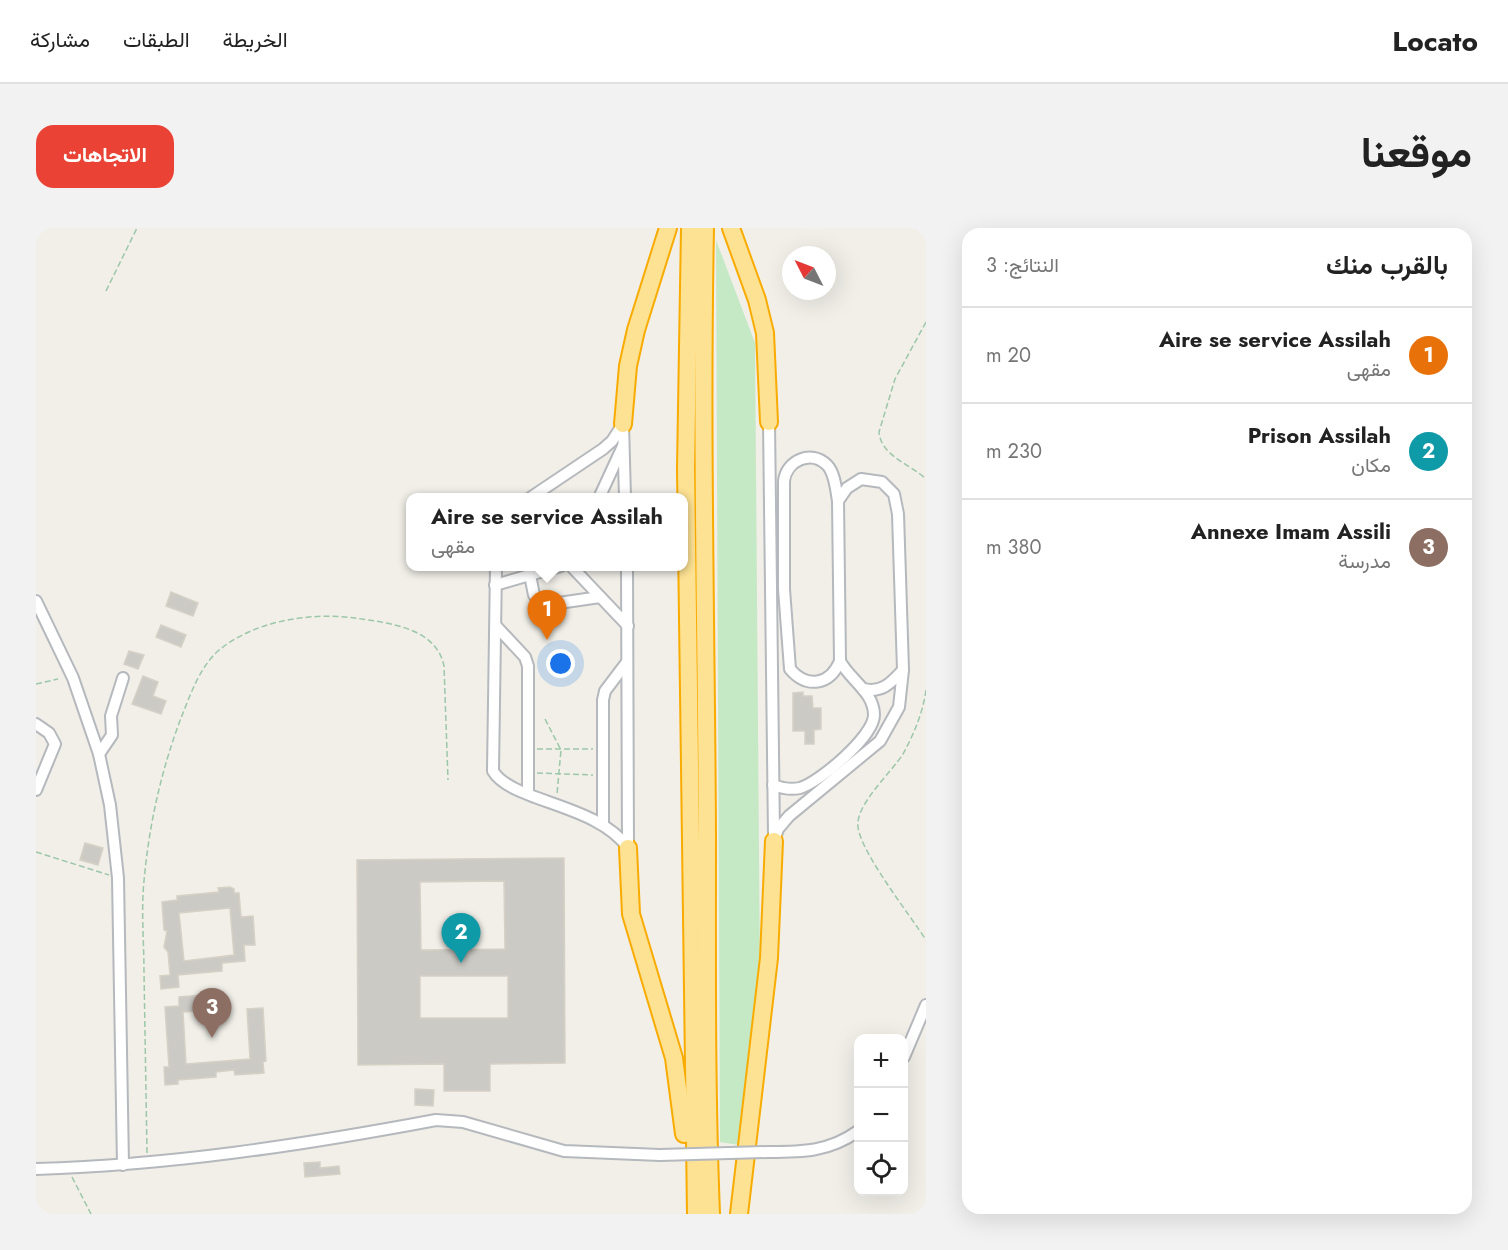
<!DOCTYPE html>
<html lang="ar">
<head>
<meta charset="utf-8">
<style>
	:root { --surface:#fff; --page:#f2f2f2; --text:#222; --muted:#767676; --line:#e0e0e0; --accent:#ea4335 }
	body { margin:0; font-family:Jost,Vazirmatn,sans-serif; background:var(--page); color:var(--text); direction:rtl }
	.controls { position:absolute; right:18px; bottom:18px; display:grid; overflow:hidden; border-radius:12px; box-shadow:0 6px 24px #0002 }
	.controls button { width:54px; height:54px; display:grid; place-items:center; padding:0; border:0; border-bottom:2px solid var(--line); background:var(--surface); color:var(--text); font:30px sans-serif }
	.compass { position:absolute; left:746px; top:18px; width:54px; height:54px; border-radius:50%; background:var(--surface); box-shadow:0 6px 24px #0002; rotate:312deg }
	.you { position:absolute; left:525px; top:436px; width:21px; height:21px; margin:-15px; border:4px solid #fff; border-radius:50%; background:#1a73e8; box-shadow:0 0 0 9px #1a73e833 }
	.badge { display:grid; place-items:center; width:39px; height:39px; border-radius:50%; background:var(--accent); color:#fff; font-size:20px; font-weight:700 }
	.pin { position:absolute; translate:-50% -50px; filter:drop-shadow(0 2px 3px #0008) }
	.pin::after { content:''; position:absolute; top:32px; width:21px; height:18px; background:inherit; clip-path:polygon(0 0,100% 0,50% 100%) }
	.popup { position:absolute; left:370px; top:265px; width:282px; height:78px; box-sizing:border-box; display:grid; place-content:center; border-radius:12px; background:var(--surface); filter:drop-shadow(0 2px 4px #0005); font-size:20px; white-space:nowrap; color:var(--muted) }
	.popup b { font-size:22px; color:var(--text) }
	.popup::after { content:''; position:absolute; left:50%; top:100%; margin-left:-12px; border:12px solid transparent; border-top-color:var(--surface) }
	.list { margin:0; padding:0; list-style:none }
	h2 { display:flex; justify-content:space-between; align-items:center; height:78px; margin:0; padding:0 24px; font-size:26px }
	h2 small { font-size:20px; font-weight:400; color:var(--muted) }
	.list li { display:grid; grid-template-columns:39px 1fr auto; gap:18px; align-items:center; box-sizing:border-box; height:96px; padding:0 24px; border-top:2px solid var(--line) }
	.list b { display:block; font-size:22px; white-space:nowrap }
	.list p { margin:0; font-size:20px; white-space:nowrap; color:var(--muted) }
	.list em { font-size:20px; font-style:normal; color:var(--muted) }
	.icon { flex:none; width:33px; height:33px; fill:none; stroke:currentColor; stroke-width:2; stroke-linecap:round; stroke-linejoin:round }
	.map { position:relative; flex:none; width:890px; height:986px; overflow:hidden; direction:ltr; border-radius:18px }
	header { display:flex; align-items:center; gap:36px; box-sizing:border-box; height:84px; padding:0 30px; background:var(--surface); border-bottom:2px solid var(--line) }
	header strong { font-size:28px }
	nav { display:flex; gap:33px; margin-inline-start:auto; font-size:21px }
	.intro { display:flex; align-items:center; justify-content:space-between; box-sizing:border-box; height:144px; padding:0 36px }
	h1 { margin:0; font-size:42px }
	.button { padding:15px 27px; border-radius:18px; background:var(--accent); color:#fff; font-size:21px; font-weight:700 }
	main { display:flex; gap:36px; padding:0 36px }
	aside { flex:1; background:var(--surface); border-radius:18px; box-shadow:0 6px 24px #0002 }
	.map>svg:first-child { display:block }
	.green { fill:#c5e8c5 }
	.building { fill:#cccac5; stroke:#d6d1c6; stroke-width:1.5; fill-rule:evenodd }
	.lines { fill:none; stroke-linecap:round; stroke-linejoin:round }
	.minor-casing { stroke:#b5b8bc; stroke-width:14 }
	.highway-casing { stroke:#f9ab00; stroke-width:20 }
	.path { stroke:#9cc7a9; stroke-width:1.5; stroke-dasharray:6 3; stroke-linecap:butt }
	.minor { stroke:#fff; stroke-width:10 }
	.highway { stroke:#fde293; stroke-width:16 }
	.minor-bridge-casing { stroke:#b5b8bc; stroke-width:14; stroke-linecap:butt }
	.minor-bridge { stroke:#fff; stroke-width:10 }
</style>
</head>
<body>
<header>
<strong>Locato</strong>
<nav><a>الخريطة</a><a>الطبقات</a><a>مشاركة</a></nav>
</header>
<div class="intro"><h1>موقعنا</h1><a class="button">الاتجاهات</a></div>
<main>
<aside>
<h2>بالقرب منك<small>النتائج: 3</small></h2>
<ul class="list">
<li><span class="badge" style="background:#e8710a">1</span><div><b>Aire se service Assilah</b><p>مقهى</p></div><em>20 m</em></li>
<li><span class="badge" style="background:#0f9aa8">2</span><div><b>Prison Assilah</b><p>مكان</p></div><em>230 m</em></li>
<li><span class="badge" style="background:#8d6e63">3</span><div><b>Annexe Imam Assili</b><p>مدرسة</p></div><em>380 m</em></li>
</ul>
</aside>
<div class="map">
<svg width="890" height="986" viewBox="0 0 890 986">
	<rect width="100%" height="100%" fill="#f1efe8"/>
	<!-- green -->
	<polygon class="green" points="680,12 719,115 724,753 703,917 684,914"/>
	<!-- building -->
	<g class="building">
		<polygon points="135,364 162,375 157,388 130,378"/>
		<polygon points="125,397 150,407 145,419 120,409"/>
		<polygon points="93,423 108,427 102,441 88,436"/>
		<polygon points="107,448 122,454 117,468 130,473 125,486 96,476"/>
		<polygon points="767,464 767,468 776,468 777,480 785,480 785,501 778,502 778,516 769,516 769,503 757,503 757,465"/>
		<polygon points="49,615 67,620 62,637 44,632"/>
		<path d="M528 630 529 835 454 836V863H408V836L322 837 321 632ZM468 653 469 721 385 722 384 654ZM384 748H472V790H384Z"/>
		<path d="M194 659 198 661V665H203L205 689 217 688 219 717H208L209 733 186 735V743L142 747 143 759 125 761 124 748 134 747 132 724 128 719 131 703 128 702 126 674 141 672V668L183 664 182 660ZM194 680 198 727 148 733 143 685Z"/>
		<polygon points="179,766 180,782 147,784 150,836 214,831 211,781 227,780 230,833 227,834 228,845 199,847 198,842 180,844 180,849 142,852 142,856 129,857 128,839 133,839 129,779 143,778 143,769"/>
		<polygon points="379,861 398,862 397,878 379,877"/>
		<polygon points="284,934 284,940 303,938 304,946 269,949 268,935"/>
	</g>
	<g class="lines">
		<defs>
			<g id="minor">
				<polyline points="733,194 738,607"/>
				<polyline points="587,196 589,270"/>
				<polyline points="494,270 567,221 576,213 587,196"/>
				<polyline points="563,270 587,218"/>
				<path d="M460 338 457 543C475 574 562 576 592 620"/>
				<polyline points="535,338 592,398"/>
				<polyline points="591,338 592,620"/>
				<polyline points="494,347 498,367 509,377 564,369"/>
				<polyline points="459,357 525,338"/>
				<polyline points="0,373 37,450 63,526 74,577 82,650 87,937"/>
				<polyline points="460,398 489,429 492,438 492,565"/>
				<path d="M827 461C846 465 854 456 867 442"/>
				<polyline points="0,496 13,505 19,516 0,562"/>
				<polyline points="63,526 76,507 75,488 87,450"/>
				<path d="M737 557C745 560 755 562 764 560 784 554 838 508 838 487 838 464 814 452 804 433"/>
				<polyline points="567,596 567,472 569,463 591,434"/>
				<path d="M738 613 742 601 753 588 844 513 863 479 867 442 862 286 858 266 846 254 825 251 811 260 802 273 804 433C794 457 771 461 754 441L748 361V253C750 233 775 221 791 237 799 245 800 262 802 273"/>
				<polyline points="868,829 890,777"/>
				<path d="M732 924C766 924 793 924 822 903"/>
				<path d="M0 941C135 937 267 917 400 892L427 894 528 923 624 927"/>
			</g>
			<g id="highway">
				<polyline points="654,0 650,241 660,986"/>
				<path d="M669 0C665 202 670 403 671 605 671 732 670 859 675 986"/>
				<polyline points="695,0 721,72 729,105 733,194"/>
				<polyline points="587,196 592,138 600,102 632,0"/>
				<polyline points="592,620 595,686 638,830 648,906"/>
				<polyline points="703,986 733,730 738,613"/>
			</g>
		</defs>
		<!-- minor casing -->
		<use href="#minor" class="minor-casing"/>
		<!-- highway casing -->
		<use href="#highway" class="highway-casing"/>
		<!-- path -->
		<g class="path">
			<polyline points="70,63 101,0"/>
			<path d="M890 94 859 151 843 204C845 228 874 236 890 251"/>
			<polyline points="0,456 22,451"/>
			<path d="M890 462C887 484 878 506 867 526 855 545 819 577 822 599 825 625 874 687 890 712"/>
			<polyline points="509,491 525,522 521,566"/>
			<polyline points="501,521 557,521"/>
			<polyline points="501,545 557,547"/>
			<polyline points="0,624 73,647"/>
			<path d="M111 925C110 865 109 804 108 744 108 714 105 683 108 653 113 597 125 543 145 490 154 468 163 440 182 423 217 393 274 384 319 390 352 395 400 399 408 438L412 552"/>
			<polyline points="36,949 55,986"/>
		</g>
		<!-- minor -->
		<use href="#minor" class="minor"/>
		<!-- highway -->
		<use href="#highway" class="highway"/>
		<defs>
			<polyline id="minor-bridge" points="624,927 732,924"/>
		</defs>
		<!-- minor-bridge casing -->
		<use href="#minor-bridge" class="minor-bridge-casing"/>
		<!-- minor-bridge -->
		<use href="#minor-bridge" class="minor-bridge"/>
	</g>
</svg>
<div class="controls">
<button>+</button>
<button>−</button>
<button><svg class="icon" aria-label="locate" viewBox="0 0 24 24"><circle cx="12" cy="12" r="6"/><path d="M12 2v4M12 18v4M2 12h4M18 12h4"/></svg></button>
</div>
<svg class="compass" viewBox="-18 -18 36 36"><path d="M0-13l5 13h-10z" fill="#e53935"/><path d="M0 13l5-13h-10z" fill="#767676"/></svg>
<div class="you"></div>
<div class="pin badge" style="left:511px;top:412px;background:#e8710a">1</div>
<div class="popup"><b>Aire se service Assilah</b>مقهى</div>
<div class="pin badge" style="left:425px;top:735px;background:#0f9aa8">2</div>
<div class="pin badge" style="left:176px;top:810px;background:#8d6e63">3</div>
</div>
</main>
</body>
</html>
